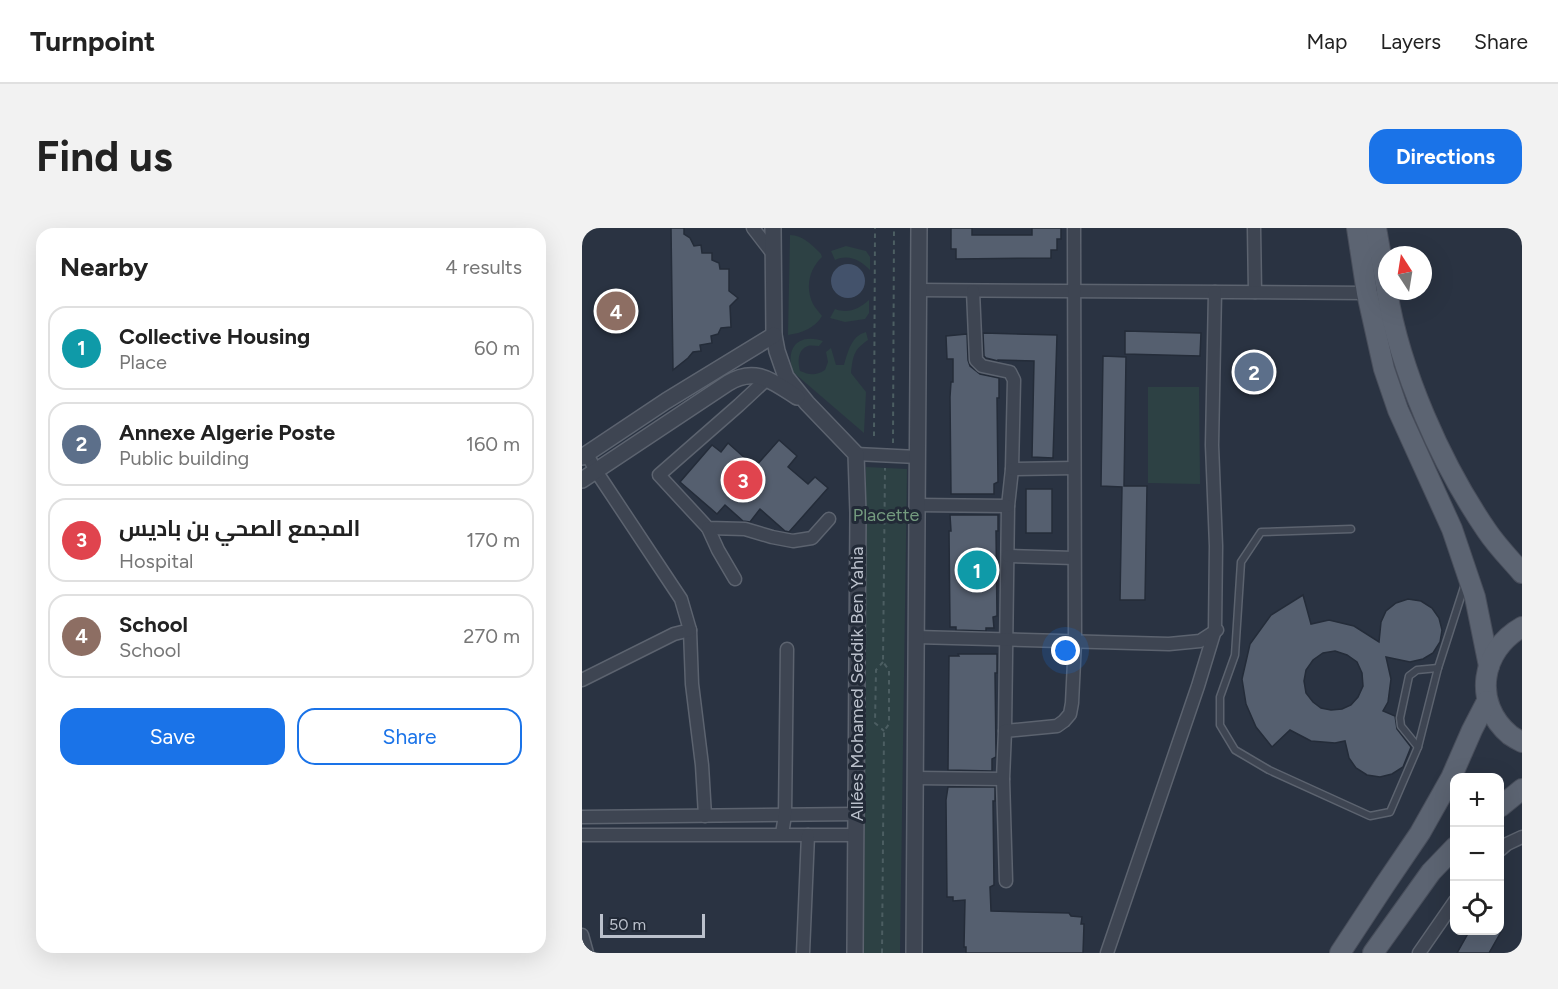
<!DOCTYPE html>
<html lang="en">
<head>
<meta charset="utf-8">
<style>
	:root { --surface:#fff; --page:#f2f2f2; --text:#222; --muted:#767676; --line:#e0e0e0; --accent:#1a73e8 }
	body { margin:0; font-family:Figtree,Cairo,sans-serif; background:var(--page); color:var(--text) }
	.controls { position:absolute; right:18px; bottom:18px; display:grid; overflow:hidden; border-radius:12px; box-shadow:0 6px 24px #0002 }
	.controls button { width:54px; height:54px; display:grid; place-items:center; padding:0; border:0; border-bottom:2px solid var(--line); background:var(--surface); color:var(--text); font:30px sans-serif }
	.compass { position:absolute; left:796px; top:18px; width:54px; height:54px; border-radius:50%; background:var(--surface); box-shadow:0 6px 24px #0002; rotate:348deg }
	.scale { position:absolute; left:18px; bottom:15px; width:105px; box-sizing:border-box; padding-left:6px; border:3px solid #bbc1cc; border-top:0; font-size:16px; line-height:21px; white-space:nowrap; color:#bbc1cc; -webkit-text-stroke:4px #222a37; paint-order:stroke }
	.you { position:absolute; left:484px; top:423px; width:21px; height:21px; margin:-15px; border:4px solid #fff; border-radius:50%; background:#1a73e8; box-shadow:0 0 0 9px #1a73e833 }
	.badge { display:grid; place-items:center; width:39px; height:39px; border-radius:50%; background:var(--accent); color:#fff; font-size:20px; font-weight:700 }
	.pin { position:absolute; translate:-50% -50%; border:3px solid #fff; box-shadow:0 2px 6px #0006 }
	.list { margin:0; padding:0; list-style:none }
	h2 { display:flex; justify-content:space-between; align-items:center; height:78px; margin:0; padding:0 24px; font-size:26px }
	h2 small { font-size:20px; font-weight:400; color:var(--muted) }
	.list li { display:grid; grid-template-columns:39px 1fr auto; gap:18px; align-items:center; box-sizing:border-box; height:84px; margin:0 12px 12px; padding:0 12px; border:2px solid var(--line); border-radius:18px }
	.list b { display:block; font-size:22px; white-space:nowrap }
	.list p { margin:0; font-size:20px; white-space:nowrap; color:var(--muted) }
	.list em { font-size:20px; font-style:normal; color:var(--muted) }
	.actions { display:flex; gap:12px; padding:18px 24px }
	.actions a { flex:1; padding:14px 0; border:2px solid var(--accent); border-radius:18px; text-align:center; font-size:21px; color:var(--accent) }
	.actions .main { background:var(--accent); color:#fff }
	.icon { flex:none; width:33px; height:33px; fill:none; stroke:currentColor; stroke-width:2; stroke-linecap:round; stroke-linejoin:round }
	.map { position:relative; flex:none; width:940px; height:725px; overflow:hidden; border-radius:18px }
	header { display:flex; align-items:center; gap:36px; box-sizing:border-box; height:84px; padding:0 30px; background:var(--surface); border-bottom:2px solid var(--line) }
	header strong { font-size:28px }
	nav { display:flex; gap:33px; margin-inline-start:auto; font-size:21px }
	.intro { display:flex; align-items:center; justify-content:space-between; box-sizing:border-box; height:144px; padding:0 36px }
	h1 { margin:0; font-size:42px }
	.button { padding:15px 27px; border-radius:18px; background:var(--accent); color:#fff; font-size:21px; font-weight:700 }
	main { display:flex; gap:36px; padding:0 36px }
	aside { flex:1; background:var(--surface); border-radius:18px; box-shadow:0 6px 24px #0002 }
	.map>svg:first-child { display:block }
	.green { fill:#2d4144 }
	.water { fill:#43526b }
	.building { fill:#555f6f; stroke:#242c39; stroke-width:1.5; fill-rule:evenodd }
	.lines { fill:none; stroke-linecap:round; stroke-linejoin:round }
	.service-casing { stroke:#5c636f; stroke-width:9 }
	.minor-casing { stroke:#5c636f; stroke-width:15 }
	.tertiary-casing { stroke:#5c636f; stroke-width:18 }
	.primary-casing { stroke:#484e5b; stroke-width:22 }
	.path { stroke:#4c5e62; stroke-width:2; stroke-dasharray:4.5 4.5; stroke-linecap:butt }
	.service { stroke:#3e4552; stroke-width:6 }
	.minor { stroke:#3e4552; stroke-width:12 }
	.tertiary { stroke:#3e4552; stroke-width:15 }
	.primary { stroke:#5c6472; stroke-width:20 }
	.labels { text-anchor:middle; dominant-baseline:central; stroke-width:6; stroke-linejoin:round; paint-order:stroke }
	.park-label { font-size:18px; fill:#749b7f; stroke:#222a37 }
	.street-label { font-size:18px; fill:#bbc1cc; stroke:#222a37 }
</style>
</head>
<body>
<header>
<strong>Turnpoint</strong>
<nav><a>Map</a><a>Layers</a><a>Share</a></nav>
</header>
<div class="intro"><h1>Find us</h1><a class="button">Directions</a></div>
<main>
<aside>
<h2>Nearby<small>4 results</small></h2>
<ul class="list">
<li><span class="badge" style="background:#0f9aa8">1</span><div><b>Collective Housing</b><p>Place</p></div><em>60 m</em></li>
<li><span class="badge" style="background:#5c6f8a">2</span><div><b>Annexe Algerie Poste</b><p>Public building</p></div><em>160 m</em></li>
<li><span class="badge" style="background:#e0444e">3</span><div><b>المجمع الصحي بن باديس</b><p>Hospital</p></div><em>170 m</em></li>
<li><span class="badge" style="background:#8d6e63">4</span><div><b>School</b><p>School</p></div><em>270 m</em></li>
</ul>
<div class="actions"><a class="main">Save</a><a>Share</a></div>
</aside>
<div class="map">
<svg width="940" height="725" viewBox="0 0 940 725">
	<rect width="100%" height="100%" fill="#2a3342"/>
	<!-- green -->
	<g class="green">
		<path d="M208 7C221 7 230 17 239 26L240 29C227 41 223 60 231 76 233 80 237 84 240 88 233 100 220 105 206 107Z"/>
		<path d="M264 18 284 23 288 29V42C278 32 267 26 253 32L249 23Z"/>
		<path d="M287 72V85L283 91 263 94 248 90 253 81C266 86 277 81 287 72Z"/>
		<path d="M284 104 286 112C271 122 271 129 269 145L284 164 282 205 211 144C203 120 216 105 241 113L237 118C233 118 229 117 226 118 215 122 216 134 218 143 228 147 233 148 243 142L246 134 244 124 249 120 254 137H262C266 124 269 108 284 104Z"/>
		<polygon points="566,159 617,159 618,256 566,255"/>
		<path d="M284 239 325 241 318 725H281C284 563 283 401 284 239Z"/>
	</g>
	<!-- water -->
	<circle class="water" cx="266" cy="53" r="17"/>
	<!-- building -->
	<g class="building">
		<polygon points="89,0 102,0 102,6 108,10 112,18 119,17 120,25 130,25 130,32 137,35 138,41 147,41 147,63 156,70 148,78 149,99 139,100 136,106 129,108 130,115 118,117 119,123 111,124 106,130 91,142"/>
		<polygon points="369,0 390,0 390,7 450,7 450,0 479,0 479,11 475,11 475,22 469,22 469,30 374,31 374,21 369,21"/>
		<polygon points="543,103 619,105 618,128 543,126"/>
		<polygon points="401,105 475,107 471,230 450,229 452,133 416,132 416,133 404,130 402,128"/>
		<polygon points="385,106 386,132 388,138 398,146 417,150 417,170 415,170 416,254 412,256 412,266 369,266 368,169 369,154 371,154 371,131 365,131 364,108"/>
		<polygon points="521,128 544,129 542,258 565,258 563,372 538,372 540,259 519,258"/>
		<polygon points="197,212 215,228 206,239 226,256 233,249 246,260 207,304 203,303 178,281 168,294 161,293 143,277 135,286 98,254 130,217 139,224 146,215 173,239"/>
		<rect x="444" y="261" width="26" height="44"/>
		<polygon points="368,287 416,287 416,303 414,303 415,388 411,389 412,400 404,400 404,403 374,402 374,399 368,399 367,303 369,303"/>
		<path d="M721 367 729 396 747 392 772 398 797 414 799 394 804 383 814 375 826 371 839 373 850 380 857 390 860 402 858 414 851 425 841 431 828 434 804 429 809 451 806 474 801 483 813 488 815 501 829 519 821 539 810 546 798 549 785 547 774 540 767 530 763 513 753 515 729 513 708 502 690 519 674 499 664 476 660 451 668 416 689 387ZM753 423 765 427 775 434 780 445 781 458 776 469 769 477 760 481 749 482 739 480 731 474 724 465 722 453 724 442 731 432 741 425Z"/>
		<polygon points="376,426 415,426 415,445 413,445 414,525 414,529 410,531 410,543 366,542 367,428 377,428"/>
		<polygon points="366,559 413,559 413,573 411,573 412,657 408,659 409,683 487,685 489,688 500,689 499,696 502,696 501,725 384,725 384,719 382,719 383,672 371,673 371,669 365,669 364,572"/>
		<polygon points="888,702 920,702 907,725 875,725"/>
	</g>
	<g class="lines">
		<defs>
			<g id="service">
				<polyline points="769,301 679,304 659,334 653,427 638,469 638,497 653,522 687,542 788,588 808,584 836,519 856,440 883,356"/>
				<polyline points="836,519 819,498 818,490 827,448 835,442 856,440"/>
			</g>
			<g id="minor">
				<polyline points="171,0 191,26"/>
				<polyline points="672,0 673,64"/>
				<polyline points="336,62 785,65 789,63"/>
				<polyline points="391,63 394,132 400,138 428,144 432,152 430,241 426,278 423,503"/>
				<polyline points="185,151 157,177 77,247 126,300 163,301 190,309 211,313 230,310 247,291"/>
				<polyline points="274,226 335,229"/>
				<polyline points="430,241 492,240"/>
				<polyline points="335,277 426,278"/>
				<polyline points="126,300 136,322 153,351"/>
				<polyline points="426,328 492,330"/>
				<polyline points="108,402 110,456 120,537 123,588"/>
				<polyline points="334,409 587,416 618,413 635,402"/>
				<polyline points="0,452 92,406 108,402 99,371 14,243 5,226"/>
				<polyline points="333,550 421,551"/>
				<polyline points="0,589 274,586"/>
				<polyline points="200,606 203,587 205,421"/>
				<polyline points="0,607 274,607"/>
				<polyline points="918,622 925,616 940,609"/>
				<polyline points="424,653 421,551 423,503 475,498 482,493 488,486 490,475 493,413 492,0"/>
				<polyline points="0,707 5,725"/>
				<polyline points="221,725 226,607"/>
				<polyline points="525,725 616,458 633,402 634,318 630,217 633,64"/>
				<polyline points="837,725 873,673"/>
			</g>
			<g id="tertiary">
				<polyline points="191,0 192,107 195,123 204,149 225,175 274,226 276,285 273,725"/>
				<polyline points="0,229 84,173 192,107"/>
				<path d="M0 252 146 155C174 138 191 154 215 169"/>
				<polyline points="332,725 337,0"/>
			</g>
			<g id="primary">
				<polyline points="775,0 785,65 802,141 816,182 870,301 893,369 907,438"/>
				<polyline points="794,0 805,62"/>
				<path d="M805 63C818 143 859 236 905 303 915 318 928 331 940 345"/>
				<path d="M940 399C899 422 890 475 928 507 931 509 936 512 940 514"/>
				<polyline points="918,579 940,561"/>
				<polyline points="758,725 802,658 838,605 869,550 890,502 905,473"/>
				<polyline points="791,725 849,644 873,619"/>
			</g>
		</defs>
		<!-- service casing -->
		<use href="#service" class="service-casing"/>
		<!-- minor casing -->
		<use href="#minor" class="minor-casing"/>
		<!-- tertiary casing -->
		<use href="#tertiary" class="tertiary-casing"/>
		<!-- primary casing -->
		<use href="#primary" class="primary-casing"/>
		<!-- path -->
		<g class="path">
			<polyline points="292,208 293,0"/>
			<polyline points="311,215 312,0"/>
			<polyline points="301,434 294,442 293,495 302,503"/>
			<polyline points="300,725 302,503 307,496 307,442 301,434 303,240"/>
		</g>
		<!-- service -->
		<use href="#service" class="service"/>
		<!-- minor -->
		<use href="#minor" class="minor"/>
		<!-- tertiary -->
		<use href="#tertiary" class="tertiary"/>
		<!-- primary -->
		<use href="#primary" class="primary"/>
	</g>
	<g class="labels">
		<!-- park labels -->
		<g class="park-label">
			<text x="304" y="287">Placette</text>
		</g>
		<!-- street labels -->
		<g class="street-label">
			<text transform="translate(275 456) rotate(-90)">Allées Mohamed Seddik Ben Yahia</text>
		</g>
	</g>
</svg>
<div class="controls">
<button>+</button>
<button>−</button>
<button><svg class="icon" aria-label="locate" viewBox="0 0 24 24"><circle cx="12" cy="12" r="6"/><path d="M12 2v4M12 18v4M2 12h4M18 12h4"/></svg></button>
</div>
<svg class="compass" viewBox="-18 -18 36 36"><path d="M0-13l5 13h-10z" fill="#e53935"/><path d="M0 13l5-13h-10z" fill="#767676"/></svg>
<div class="scale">50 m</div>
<div class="you"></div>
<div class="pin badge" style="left:395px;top:342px;background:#0f9aa8">1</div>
<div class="pin badge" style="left:672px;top:144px;background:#5c6f8a">2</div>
<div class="pin badge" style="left:161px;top:252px;background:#e0444e">3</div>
<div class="pin badge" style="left:34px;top:83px;background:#8d6e63">4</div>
</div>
</main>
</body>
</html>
